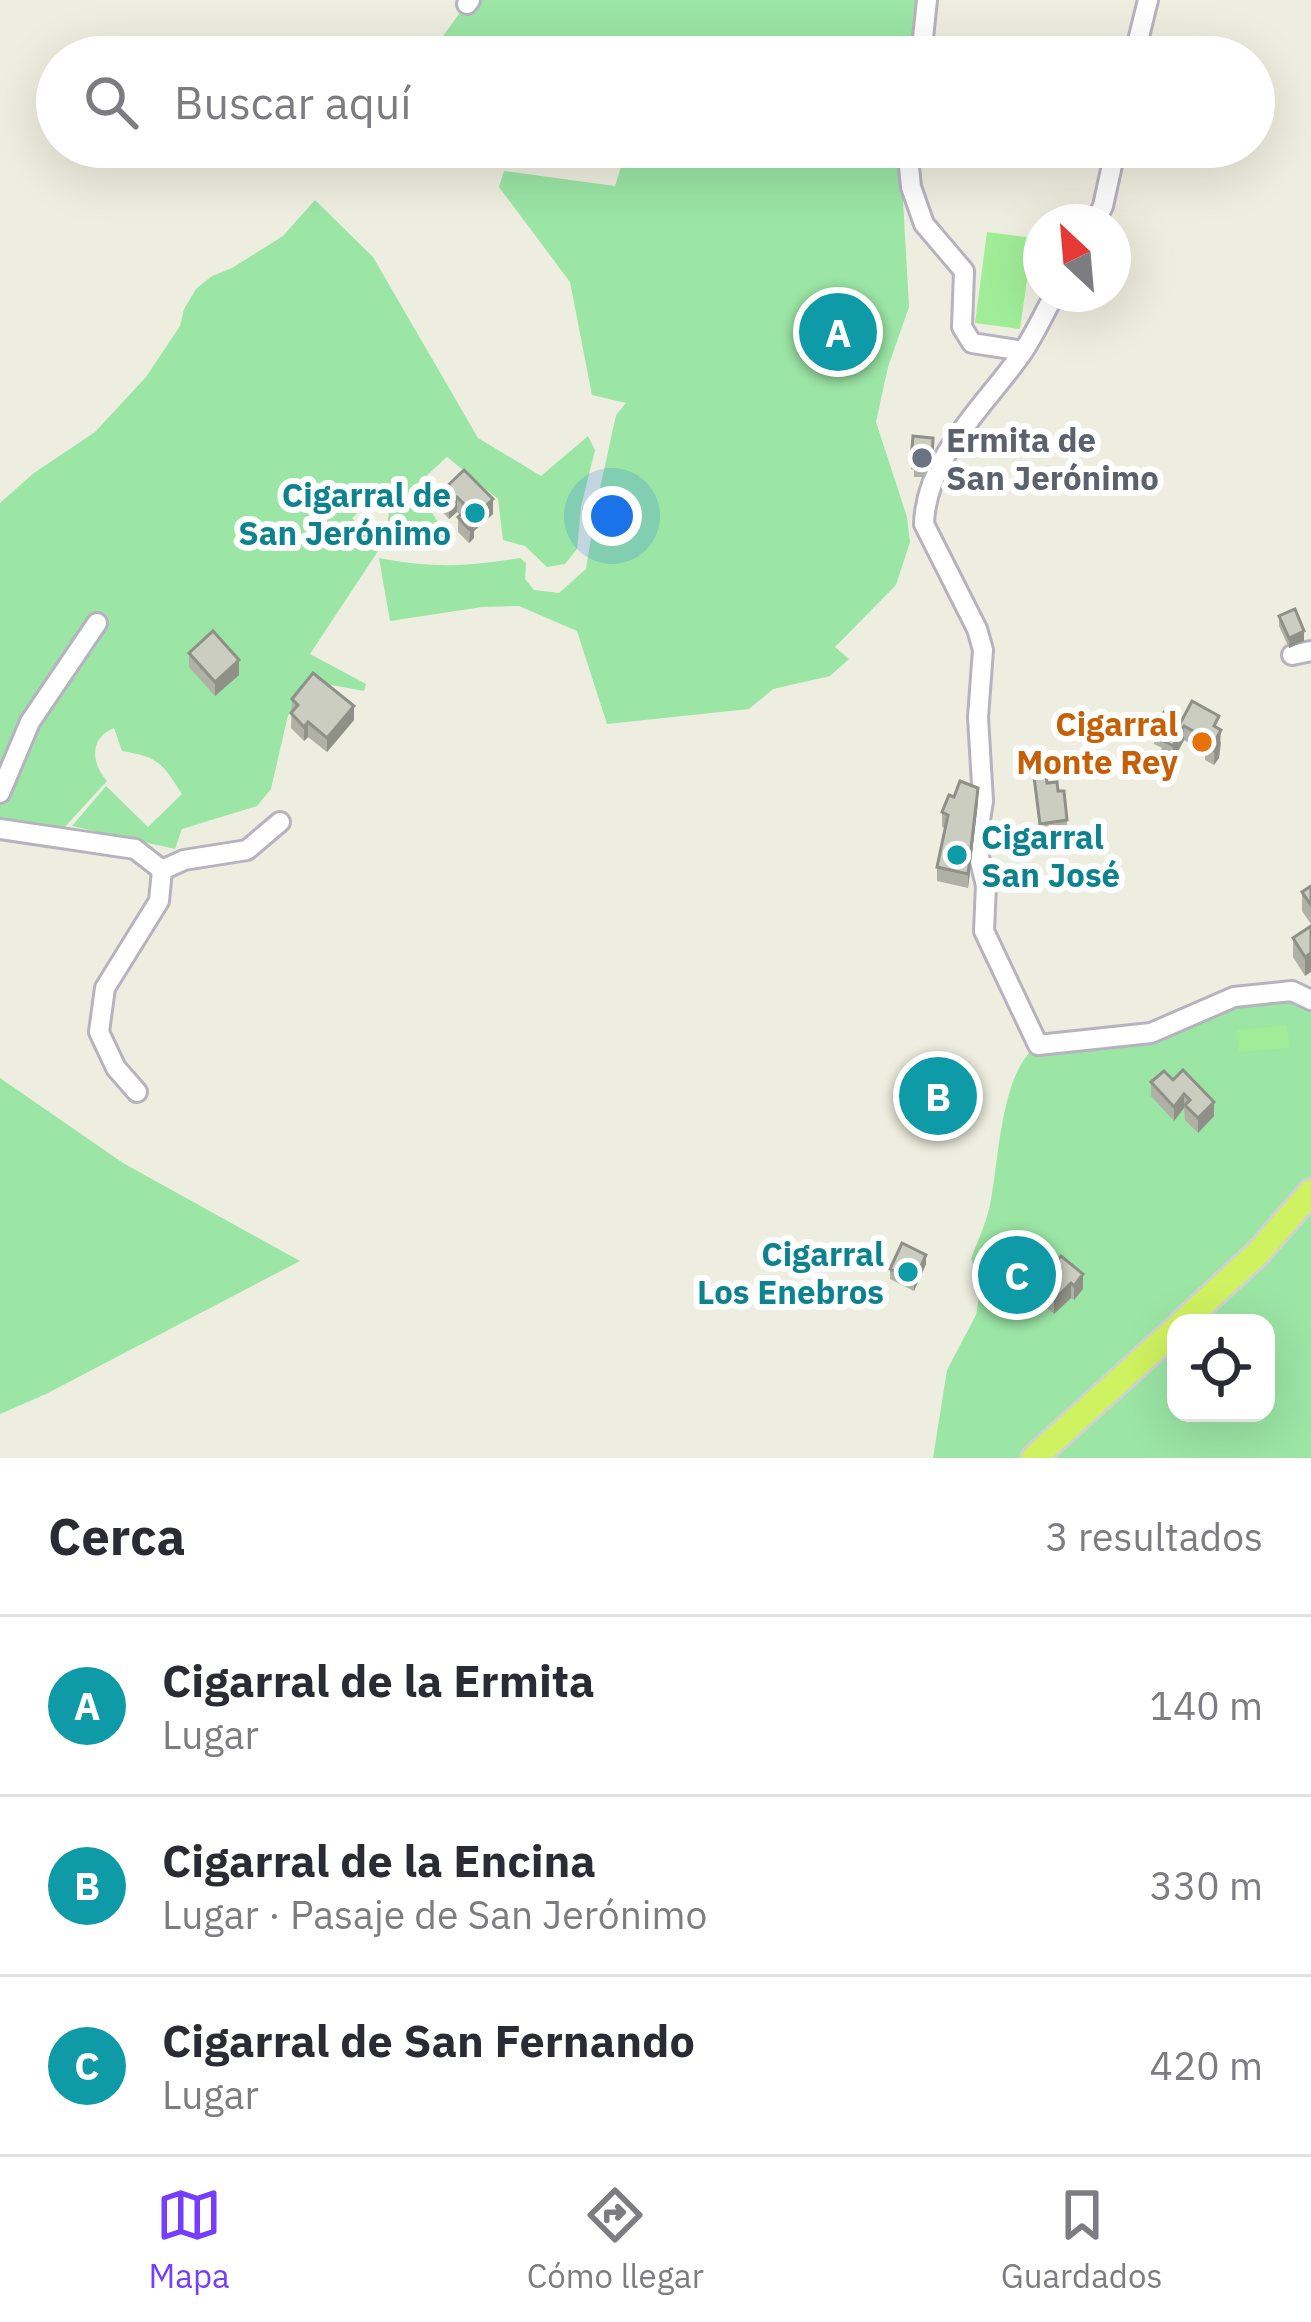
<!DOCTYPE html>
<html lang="es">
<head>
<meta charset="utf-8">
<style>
	:root { --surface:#fff; --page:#f2f2f3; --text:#2b2b33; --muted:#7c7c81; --line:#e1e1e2; --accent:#743efc }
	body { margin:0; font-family:"IBM Plex Sans",sans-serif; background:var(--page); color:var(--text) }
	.controls { position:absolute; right:36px; bottom:36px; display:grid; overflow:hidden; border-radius:24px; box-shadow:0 12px 48px #0002 }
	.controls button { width:108px; height:108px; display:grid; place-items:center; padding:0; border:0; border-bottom:3px solid var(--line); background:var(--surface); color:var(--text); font:60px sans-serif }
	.compass { position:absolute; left:1023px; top:204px; width:108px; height:108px; border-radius:50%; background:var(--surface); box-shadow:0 12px 48px #0002; rotate:334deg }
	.you { position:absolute; left:612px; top:516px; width:42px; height:42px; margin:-30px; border:9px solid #fff; border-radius:50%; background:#1a73e8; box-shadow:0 0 0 18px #1a73e833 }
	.badge { display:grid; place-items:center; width:78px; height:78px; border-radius:50%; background:var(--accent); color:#fff; font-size:39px; font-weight:700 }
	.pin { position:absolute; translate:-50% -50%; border:6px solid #fff; box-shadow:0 3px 12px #0006 }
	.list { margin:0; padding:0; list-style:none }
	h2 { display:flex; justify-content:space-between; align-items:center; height:156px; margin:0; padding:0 48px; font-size:51px }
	h2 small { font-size:39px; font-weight:400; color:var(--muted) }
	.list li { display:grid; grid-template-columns:78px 1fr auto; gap:36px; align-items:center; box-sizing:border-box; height:180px; padding:0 48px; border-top:3px solid var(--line) }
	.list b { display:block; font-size:45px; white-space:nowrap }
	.list p { margin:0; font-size:39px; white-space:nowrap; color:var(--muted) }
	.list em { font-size:39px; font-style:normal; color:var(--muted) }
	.icon { flex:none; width:66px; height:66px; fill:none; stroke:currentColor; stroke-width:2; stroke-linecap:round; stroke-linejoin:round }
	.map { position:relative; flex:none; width:1311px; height:1458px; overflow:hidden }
	.search { position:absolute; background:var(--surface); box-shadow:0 12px 48px #0002; left:36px; right:36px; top:36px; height:132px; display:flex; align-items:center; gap:30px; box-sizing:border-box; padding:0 42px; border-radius:66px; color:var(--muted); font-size:45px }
	.sheet { height:696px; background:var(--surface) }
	nav { display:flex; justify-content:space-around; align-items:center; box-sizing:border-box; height:168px; border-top:3px solid var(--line); background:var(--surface); font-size:33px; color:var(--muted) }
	nav a { display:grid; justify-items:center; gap:6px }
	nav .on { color:var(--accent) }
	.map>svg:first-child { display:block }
	.green { fill:#9be5a5; fill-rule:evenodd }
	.pitch { fill:#a0ec97 }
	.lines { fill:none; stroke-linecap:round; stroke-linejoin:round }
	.minor-casing { stroke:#b6b2c0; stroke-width:24 }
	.major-casing { stroke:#d1d1d1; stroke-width:30 }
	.minor { stroke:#fff; stroke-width:18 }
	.major { stroke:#cff260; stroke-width:24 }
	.wall { fill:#afb0a6 }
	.shaded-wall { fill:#8f9087 }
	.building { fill:#cccdc1; stroke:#8f9087; stroke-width:3 }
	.worship-dot { fill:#6b7280; stroke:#fff; stroke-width:4.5 }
	.culture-dot { fill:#0f9aa8; stroke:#fff; stroke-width:4.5 }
	.food-dot { fill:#e8710a; stroke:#fff; stroke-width:4.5 }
	.labels { text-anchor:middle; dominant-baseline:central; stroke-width:12; stroke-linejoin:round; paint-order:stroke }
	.worship-label { font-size:33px; font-weight:bold; fill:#5b616d; stroke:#fff; text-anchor:start }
	.culture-label { font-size:33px; font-weight:bold; fill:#0d838f; stroke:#fff; text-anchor:end }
	.food-label { font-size:33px; font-weight:bold; fill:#c56008; stroke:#fff; text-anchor:end }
</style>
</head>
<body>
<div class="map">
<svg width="1311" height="1458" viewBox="0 0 1311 1458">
	<rect width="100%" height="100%" fill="#edeedf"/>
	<!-- green -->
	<g class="green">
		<polygon points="469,0 918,0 911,57 434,57 438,43"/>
		<path d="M627 147H900L909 307 888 367 876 422 907 517 910 542 896 585 835 647 849 659 830 676 773 689 749 709 607 724 577 631 519 606 482 607 390 621 379 558C433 568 465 567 520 558L526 563 525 579 534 590 559 593 586 569 596 507 616 415 626 403 592 395 570 282 499 187 504 171 615 186Z"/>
		<path d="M315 200 373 257 478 438 541 476 588 436 595 450 581 507 577 549 565 564 547 567 525 546 503 540 498 499 447 457 415 486 446 535 428 550 386 539 390 501 370 502 352 518 380 548 310 654 366 684 364 691 315 682 288 715 271 789 257 806 182 829 175 849 72 826 106 786 148 827 182 794C162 763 159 757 122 751L114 728C89 738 91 763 107 781L62 830 0 822V503L34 473 95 432 146 377 180 326 184 309 196 289 212 276 232 268 283 236Z"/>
		<path d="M1234 997 1311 1000V1458H933L947 1370 976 1315 981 1285 971 1259C977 1242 986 1224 990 1205 999 1163 1000 1071 1038 1045L1151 1033ZM1176 1323H1266V1413H1176Z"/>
		<polygon points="0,1078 123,1163 300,1261 46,1394 0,1414"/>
	</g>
	<!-- pitch -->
	<g class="pitch">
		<polygon points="987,232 1033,238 1020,329 975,323"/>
		<polygon points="1287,1025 1290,1048 1239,1052 1237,1030"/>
	</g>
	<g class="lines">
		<defs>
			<g id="minor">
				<polyline points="467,4 470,0"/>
				<polyline points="921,57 927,0"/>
				<polyline points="1134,57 1148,0"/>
				<polyline points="907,147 911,187 924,224 964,271 962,327 972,343 1023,351"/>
				<polyline points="1095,222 1103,206 1116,147"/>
				<path d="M1055 294C1044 313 1035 334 1022 353 986 405 926 456 924 524L977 629 983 650 978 717 983 801 976 845 986 885 984 931 1038 1045 1151 1033 1234 997 1292 991 1311 1000"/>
				<polyline points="1292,655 1311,651"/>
				<polyline points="0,793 30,722 97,623"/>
				<polyline points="0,829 135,849 162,870"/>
				<polyline points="162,870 184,860 247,850 280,822"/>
				<polyline points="137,1092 116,1068 99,1032 105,988 159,901 162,870"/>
			</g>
			<g id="major">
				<polyline points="1182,1323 1258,1253 1311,1192"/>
				<polyline points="1034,1458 1176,1329"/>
			</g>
		</defs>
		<!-- minor casing -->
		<use href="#minor" class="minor-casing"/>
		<!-- major casing -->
		<use href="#major" class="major-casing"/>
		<!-- minor -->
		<use href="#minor" class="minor"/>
		<!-- major -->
		<use href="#major" class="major"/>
	</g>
	<!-- wall -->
	<g class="wall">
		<polygon points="826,304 866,342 819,371 800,346 800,331 826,310"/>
		<polygon points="913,436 933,438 932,469 929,469 925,477 914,477 914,470 911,469"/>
		<polygon points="464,470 493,514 474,531 474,538 469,543 458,532 458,517 460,515 457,512 449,519 439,508 439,494"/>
		<polygon points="1279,616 1304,641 1289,648 1279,626"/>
		<polygon points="189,653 239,675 215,696 189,667"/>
		<polygon points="292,699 354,720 327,752 308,737 304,741 291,728"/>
		<polygon points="1181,722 1219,730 1221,745 1219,758 1214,765 1205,760 1205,752 1184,740 1173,761 1170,759 1170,764 1158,776 1150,768 1150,763 1162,752 1162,748 1154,744 1154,729"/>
		<polygon points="1034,777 1047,783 1058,791 1067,820 1067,834 1040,838"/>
		<polygon points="978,802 968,888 937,881 937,867 945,828 942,827 942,812"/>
		<polygon points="1311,886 1311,924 1302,911 1302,892"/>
		<polygon points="1311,926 1305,976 1293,957 1293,938"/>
		<polygon points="1173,1080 1214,1116 1198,1133 1185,1120 1184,1108 1174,1121 1151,1096 1151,1082"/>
		<polygon points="960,1086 951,1117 915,1106 915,1092"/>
		<polygon points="994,1261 1042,1263 1083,1289 1074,1300 1071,1298 1054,1314 1041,1303 1041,1299 1037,1296 1037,1288 1031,1294 1028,1292 1016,1302 999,1288 999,1279 994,1275"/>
		<polygon points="926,1264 914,1291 890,1279 890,1269"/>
	</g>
	<!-- shaded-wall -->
	<g class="shaded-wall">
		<polygon points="866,328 866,342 819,371 819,356"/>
		<polygon points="457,497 457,512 449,519 449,505"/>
		<polygon points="493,499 493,514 474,531 474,538 469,543 471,520"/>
		<polygon points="1304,631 1304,641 1289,648 1289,638"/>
		<polygon points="239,660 239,675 215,696 215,682"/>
		<polygon points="354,706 354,720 327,752 327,738"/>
		<polygon points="308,722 308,737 304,741 304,727"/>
		<polygon points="1184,726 1184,740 1173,761 1173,746"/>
		<polygon points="1221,730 1219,758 1214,765 1215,741"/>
		<polygon points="978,788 978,802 968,888 968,874"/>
		<polygon points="1311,953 1311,972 1305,976 1305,957"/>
		<polygon points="960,1071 960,1086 951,1117 951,1103"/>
		<polygon points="1184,1094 1184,1108 1174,1121 1174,1107"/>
		<polygon points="1214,1102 1214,1116 1198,1133 1198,1118"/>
		<polygon points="926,1255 926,1264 914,1291 914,1281"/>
		<polygon points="1037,1273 1037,1288 1031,1294 1031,1280"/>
		<polygon points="1083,1274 1083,1289 1074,1300 1074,1286"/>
		<polygon points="1028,1277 1028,1292 1016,1302 1016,1288"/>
		<polygon points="1071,1283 1071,1298 1054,1314 1054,1300"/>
	</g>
	<!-- building -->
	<g class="building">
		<polygon points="840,294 866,328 819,356 800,331 830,308 826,304"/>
		<polygon points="913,436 933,438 932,460 929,460 925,467 914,467 914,460 911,460"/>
		<polygon points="464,470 493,499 471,520 474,524 469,529 458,517 468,508 457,497 449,505 439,494"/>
		<polygon points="1295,609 1304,631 1289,638 1279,616"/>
		<polygon points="213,631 239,660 215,682 189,653"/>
		<polygon points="313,673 354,706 327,738 308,722 304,727 291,713 298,705 292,699"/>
		<polygon points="1192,701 1219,716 1214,726 1221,730 1215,741 1219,743 1214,751 1205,746 1208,739 1184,726 1173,746 1162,740 1165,735 1154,729 1164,712 1181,722"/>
		<polygon points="1162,751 1170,759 1158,771 1150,763"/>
		<polygon points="1046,775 1047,783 1057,782 1058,791 1064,791 1067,820 1040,824 1034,777"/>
		<polygon points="960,781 978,788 968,874 937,867 948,815 942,812 949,795 954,797"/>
		<polygon points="1311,886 1311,905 1302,892"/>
		<polygon points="1311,926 1311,953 1305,957 1293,938"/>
		<polygon points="925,1061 960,1071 951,1103 915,1092"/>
		<polygon points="1183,1070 1214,1102 1198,1118 1185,1105 1190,1100 1184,1094 1174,1107 1151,1082 1164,1071 1173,1080"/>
		<polygon points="1016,1234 1042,1255 1039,1260 1044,1264 1048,1260 1053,1265 1061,1256 1083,1274 1074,1286 1071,1283 1054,1300 1041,1289 1043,1286 1037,1281 1041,1277 1037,1273 1031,1280 1028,1277 1016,1288 999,1274 1003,1268 994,1261"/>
		<polygon points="902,1243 926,1255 914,1281 890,1269"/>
	</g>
	<!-- markers -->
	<circle class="worship-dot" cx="922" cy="458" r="12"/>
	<g class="culture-dot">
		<circle cx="475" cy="513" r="12"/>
		<circle cx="957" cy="855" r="12"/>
		<circle cx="908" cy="1272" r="12"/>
	</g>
	<circle class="food-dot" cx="1202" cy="742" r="12"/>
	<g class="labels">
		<!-- worship labels -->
		<g class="worship-label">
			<text x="946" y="439">Ermita de<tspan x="946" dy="38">San Jerónimo</tspan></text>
		</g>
		<!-- culture labels -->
		<g class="culture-label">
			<text x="451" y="494">Cigarral de<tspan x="451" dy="38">San Jerónimo</tspan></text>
			<text x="981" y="836" text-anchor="start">Cigarral<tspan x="981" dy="38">San José</tspan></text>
			<text x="884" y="1253">Cigarral<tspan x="884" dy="38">Los Enebros</tspan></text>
		</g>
		<!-- food labels -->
		<g class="food-label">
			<text x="1178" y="723">Cigarral<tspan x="1178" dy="38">Monte Rey</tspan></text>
		</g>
	</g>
</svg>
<div class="controls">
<button><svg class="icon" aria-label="locate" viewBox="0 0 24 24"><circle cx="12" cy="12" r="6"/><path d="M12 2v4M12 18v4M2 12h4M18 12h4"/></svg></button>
</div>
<svg class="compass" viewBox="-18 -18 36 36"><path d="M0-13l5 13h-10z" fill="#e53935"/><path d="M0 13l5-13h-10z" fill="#7c7c81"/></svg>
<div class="you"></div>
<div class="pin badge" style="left:838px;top:332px;background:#0f9aa8">A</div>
<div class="pin badge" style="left:938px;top:1096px;background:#0f9aa8">B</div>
<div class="pin badge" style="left:1017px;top:1275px;background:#0f9aa8">C</div>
<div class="search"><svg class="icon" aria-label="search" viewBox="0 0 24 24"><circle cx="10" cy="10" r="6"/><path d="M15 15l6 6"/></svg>Buscar aquí</div>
</div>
<section class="sheet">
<h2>Cerca<small>3 resultados</small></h2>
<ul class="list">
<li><span class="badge" style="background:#0f9aa8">A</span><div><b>Cigarral de la Ermita</b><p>Lugar</p></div><em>140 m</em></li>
<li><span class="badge" style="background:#0f9aa8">B</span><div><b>Cigarral de la Encina</b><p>Lugar · Pasaje de San Jerónimo</p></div><em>330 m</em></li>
<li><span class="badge" style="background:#0f9aa8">C</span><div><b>Cigarral de San Fernando</b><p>Lugar</p></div><em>420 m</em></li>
</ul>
</section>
<nav>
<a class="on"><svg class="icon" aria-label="map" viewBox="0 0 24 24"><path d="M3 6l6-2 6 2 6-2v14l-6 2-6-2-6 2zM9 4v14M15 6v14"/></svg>Mapa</a>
<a><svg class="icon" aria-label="directions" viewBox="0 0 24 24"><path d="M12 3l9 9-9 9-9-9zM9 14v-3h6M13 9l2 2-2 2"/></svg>Cómo llegar</a>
<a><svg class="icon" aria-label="saved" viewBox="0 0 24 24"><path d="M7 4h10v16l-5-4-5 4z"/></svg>Guardados</a>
</nav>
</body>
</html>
